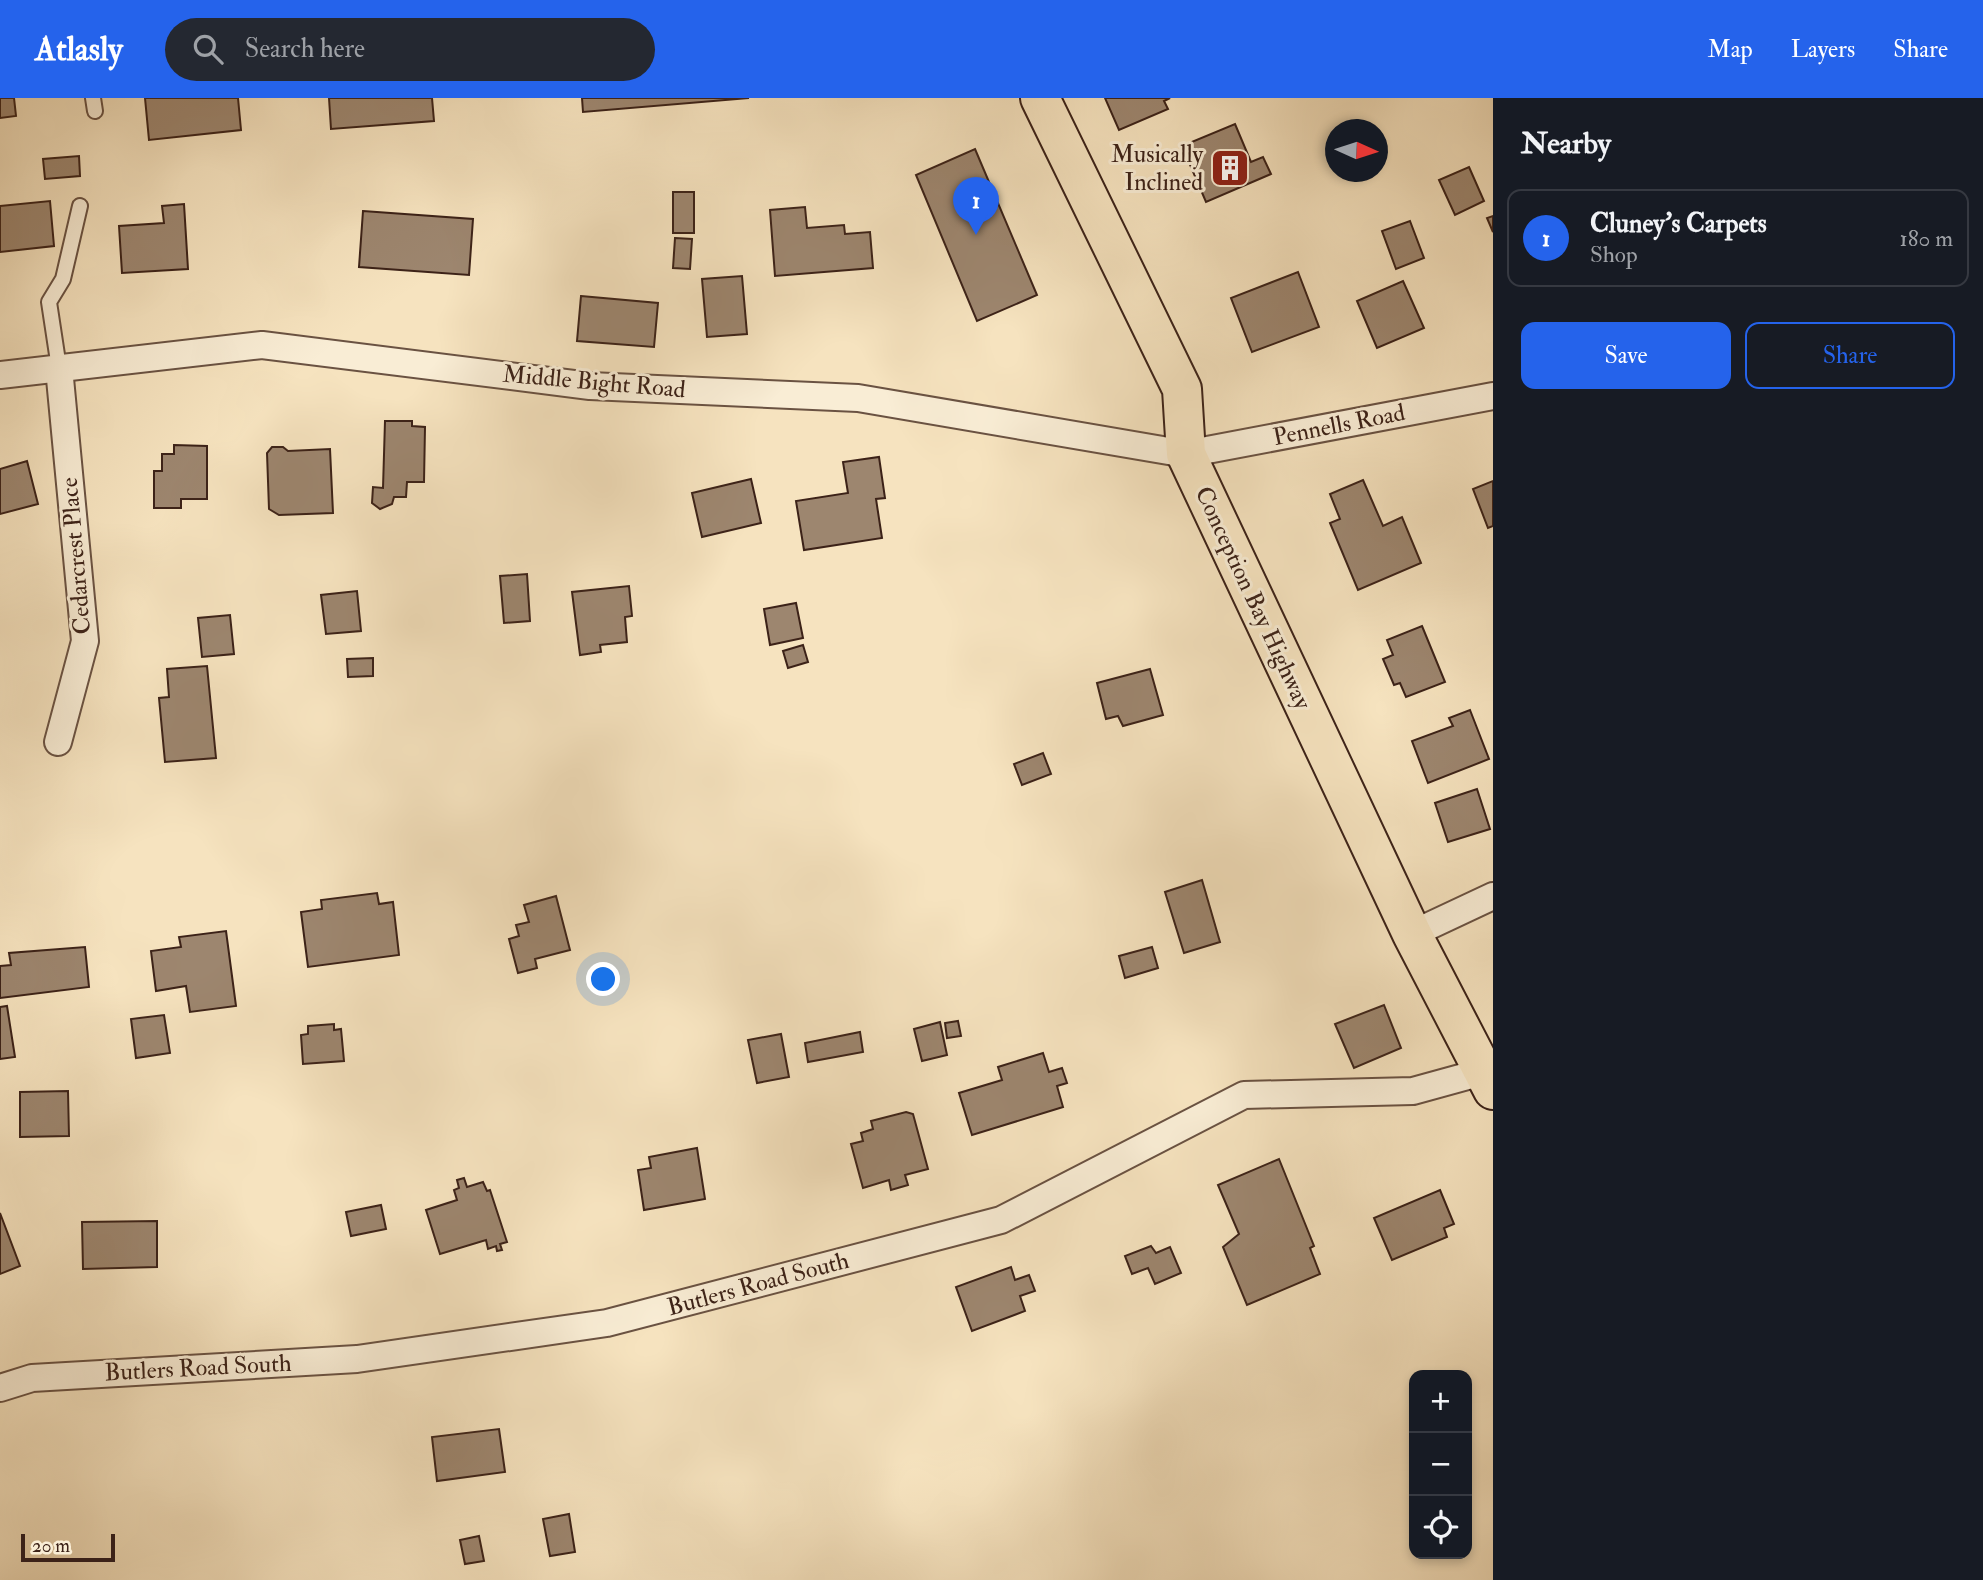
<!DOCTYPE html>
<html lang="en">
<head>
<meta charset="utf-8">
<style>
	:root { --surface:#171b24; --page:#242831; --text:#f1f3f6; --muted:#9ea1a6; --line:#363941; --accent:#2563eb }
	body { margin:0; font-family:"IM FELL Double Pica",serif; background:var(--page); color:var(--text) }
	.controls { position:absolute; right:21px; bottom:21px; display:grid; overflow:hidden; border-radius:14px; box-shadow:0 4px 10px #0003 }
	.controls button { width:63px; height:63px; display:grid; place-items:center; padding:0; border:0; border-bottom:2px solid var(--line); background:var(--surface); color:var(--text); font:35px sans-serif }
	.compass { position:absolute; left:1325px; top:21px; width:63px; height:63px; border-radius:50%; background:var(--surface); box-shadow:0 4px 10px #0003; rotate:93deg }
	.scale { position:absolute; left:21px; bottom:18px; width:94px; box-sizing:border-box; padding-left:7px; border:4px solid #3c2218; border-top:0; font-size:19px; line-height:24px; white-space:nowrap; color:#3c2218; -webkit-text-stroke:5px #f9edd5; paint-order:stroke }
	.you { position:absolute; left:604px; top:882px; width:24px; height:24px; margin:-18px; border:5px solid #fff; border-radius:50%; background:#1a73e8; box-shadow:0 0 0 10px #1a73e833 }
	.badge { display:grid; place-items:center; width:46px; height:46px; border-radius:50%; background:var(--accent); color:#fff; font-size:23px; font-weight:700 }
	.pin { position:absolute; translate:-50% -58px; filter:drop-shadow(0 2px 4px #0008) }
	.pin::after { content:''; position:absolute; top:37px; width:24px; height:21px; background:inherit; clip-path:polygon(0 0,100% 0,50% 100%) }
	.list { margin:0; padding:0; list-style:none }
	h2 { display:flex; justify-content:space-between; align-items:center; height:91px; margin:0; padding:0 28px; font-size:30px }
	h2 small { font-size:23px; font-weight:400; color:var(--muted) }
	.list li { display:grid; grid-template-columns:46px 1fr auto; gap:21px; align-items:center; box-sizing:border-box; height:98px; margin:0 14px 14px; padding:0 14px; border:2px solid var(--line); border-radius:14px }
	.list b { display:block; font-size:26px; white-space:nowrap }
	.list p { margin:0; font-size:23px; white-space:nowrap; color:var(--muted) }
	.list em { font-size:23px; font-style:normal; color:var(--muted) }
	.actions { display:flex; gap:14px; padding:21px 28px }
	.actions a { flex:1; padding:16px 0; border:2px solid var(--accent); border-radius:14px; text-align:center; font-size:24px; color:var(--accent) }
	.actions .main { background:var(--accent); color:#fff }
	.icon { flex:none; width:38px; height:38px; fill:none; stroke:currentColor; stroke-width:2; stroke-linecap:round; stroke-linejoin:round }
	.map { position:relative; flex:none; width:1493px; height:1482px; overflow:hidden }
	header { display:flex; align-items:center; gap:42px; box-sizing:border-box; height:98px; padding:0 35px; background:var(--accent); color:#fff }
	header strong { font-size:33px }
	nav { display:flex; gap:38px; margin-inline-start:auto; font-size:24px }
	.search { width:490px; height:63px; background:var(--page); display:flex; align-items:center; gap:18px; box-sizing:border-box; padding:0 24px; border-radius:38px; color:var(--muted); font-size:26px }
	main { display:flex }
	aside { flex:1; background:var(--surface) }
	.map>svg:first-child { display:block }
	.building { fill:#9d866f; stroke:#3c2218; stroke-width:2 }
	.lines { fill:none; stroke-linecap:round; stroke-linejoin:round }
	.lane-casing { stroke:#6a5242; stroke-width:18 }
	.street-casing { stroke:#6a5242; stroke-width:30 }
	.primary-casing { stroke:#3c2218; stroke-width:42 }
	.lane { stroke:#f9edd5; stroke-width:14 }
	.street { stroke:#f9edd5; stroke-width:26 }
	.primary { stroke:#f6e3bf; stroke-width:38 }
	.labels { text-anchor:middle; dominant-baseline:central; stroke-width:6; stroke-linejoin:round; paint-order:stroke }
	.poi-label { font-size:24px; fill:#3c2218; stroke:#f9edd5; text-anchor:end }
	.street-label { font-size:24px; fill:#3c2218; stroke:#f9edd5 }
</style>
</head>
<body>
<header>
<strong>Atlasly</strong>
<div class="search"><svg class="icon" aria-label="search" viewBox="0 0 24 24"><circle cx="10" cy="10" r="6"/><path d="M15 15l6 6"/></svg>Search here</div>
<nav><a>Map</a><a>Layers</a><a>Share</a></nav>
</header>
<main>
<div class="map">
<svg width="1493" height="1482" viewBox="0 0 1493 1482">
	<rect width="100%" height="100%" fill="#f6e3bf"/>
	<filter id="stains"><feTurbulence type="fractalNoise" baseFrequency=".00286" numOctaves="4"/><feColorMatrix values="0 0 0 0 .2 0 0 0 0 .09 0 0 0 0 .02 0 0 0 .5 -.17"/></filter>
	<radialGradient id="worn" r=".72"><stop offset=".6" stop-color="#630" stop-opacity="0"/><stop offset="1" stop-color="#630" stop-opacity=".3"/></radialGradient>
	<!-- building -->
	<g class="building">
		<polygon points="0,0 14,0 16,18 0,20"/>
		<polygon points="145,0 238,0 241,32 149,42"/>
		<polygon points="329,0 432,0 434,23 331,31"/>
		<polygon points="582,0 749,0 583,14"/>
		<polygon points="1105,0 1170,0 1164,3 1168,11 1119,32"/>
		<polygon points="1235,26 1251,64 1263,59 1271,76 1206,104 1182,48"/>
		<polygon points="975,51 1037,197 977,223 916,77"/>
		<polygon points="79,58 80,78 45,81 43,61"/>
		<polygon points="1469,69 1484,103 1455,117 1439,82"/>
		<rect x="673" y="94" width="21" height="41"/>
		<polygon points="50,103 54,148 0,154 0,108"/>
		<polygon points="184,106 188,171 122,175 119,128 164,125 162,108"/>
		<polygon points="805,109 807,130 844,127 845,136 870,134 873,170 775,178 770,112"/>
		<polygon points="363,113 473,121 469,177 359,169"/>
		<polygon points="1493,118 1493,134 1487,120"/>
		<polygon points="1410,123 1424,160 1396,171 1382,133"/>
		<polygon points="675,140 692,141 690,171 673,170"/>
		<polygon points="1298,174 1319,229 1252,254 1231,200"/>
		<polygon points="742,178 747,236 707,239 702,181"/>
		<polygon points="1403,183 1424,230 1377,250 1357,203"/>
		<polygon points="581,198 658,205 654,249 577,243"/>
		<polygon points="385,323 412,323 412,328 425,329 424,384 407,384 406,399 394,399 392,406 380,411 372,405 373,389 383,390"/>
		<polygon points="174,347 207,348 207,401 181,401 181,410 154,410 154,373 162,373 162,356 174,356"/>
		<polygon points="272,349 283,349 288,353 330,351 333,415 279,417 269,411 267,355"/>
		<polygon points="879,359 885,400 876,401 882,440 804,452 796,403 848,395 843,364"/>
		<polygon points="27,363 38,406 0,416 0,371"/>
		<polygon points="751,381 761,425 702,439 692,395"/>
		<polygon points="1363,382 1383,428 1402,419 1421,465 1358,492 1330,425 1340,421 1330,396"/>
		<polygon points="1493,383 1493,428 1488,430 1473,391"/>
		<polygon points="527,476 530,523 504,525 500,478"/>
		<polygon points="629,488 632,518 625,519 627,544 600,547 601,554 580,557 572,494"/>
		<polygon points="357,493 361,533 326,536 321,497"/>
		<polygon points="796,505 803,540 770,547 764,511"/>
		<polygon points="230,517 234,556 202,559 198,520"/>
		<polygon points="1422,528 1445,584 1406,599 1400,585 1394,587 1383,561 1393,557 1387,542"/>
		<polygon points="803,547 808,564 788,570 783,553"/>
		<polygon points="373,560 373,578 348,579 347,561"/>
		<polygon points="207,568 216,660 165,664 159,600 169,599 167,571"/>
		<polygon points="1150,571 1163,617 1123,628 1118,618 1106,621 1097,585"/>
		<polygon points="1470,612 1489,661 1428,685 1412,643 1453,628 1449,620"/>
		<polygon points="1043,655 1051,676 1022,687 1014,666"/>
		<polygon points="1477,691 1490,731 1448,744 1435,705"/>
		<polygon points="1202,782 1220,844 1184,855 1165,794"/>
		<polygon points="377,795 379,806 393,804 399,857 308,869 301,814 322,811 321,802"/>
		<polygon points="556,798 570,852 535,861 537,870 518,875 509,841 519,838 516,827 529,824 524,807"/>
		<polygon points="226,833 236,908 190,914 186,888 156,893 151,853 181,849 179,839"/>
		<polygon points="85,849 89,889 0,900 0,868 11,867 9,855"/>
		<polygon points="1152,849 1158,870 1125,880 1119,858"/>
		<polygon points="1384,907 1401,950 1354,970 1335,926"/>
		<polygon points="7,908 15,959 0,961 0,909"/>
		<polygon points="164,917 170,955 136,960 131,921"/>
		<polygon points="958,923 961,938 947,940 945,925"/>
		<polygon points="940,924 947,957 922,963 914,931"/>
		<polygon points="334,926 334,932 341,931 344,963 303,966 301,937 308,936 308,928"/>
		<polygon points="860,934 863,954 808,964 805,945"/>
		<polygon points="781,936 789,979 757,985 748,942"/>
		<polygon points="1043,955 1049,974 1062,970 1067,985 1057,988 1063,1009 972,1037 959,995 1002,982 998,969"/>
		<polygon points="68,993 69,1038 20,1039 20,994"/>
		<polygon points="906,1014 913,1016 928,1071 905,1077 908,1087 891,1092 889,1082 863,1090 851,1046 863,1043 861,1035 873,1031 871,1023"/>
		<polygon points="697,1050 705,1101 644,1112 638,1072 651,1070 649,1059"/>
		<polygon points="1279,1061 1314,1148 1310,1150 1320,1176 1247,1207 1223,1149 1239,1136 1218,1087"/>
		<polygon points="464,1080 467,1089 483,1084 487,1093 490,1092 507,1144 500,1146 502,1152 497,1153 496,1148 488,1151 486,1142 440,1156 426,1112 457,1102 454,1092 459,1090 457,1082"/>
		<polygon points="1440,1092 1454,1126 1444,1130 1447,1139 1392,1162 1374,1120"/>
		<polygon points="381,1107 386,1131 351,1138 346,1114"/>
		<polygon points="0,1115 20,1168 0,1176"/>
		<polygon points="157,1123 157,1169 83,1171 82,1124"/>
		<polygon points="1151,1148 1156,1155 1170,1149 1181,1175 1155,1186 1148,1170 1132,1176 1125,1158"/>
		<polygon points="1011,1169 1015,1182 1029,1177 1035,1193 1020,1198 1025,1213 972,1233 956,1189"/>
		<polygon points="499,1331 505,1374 437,1383 432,1339"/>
		<polygon points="569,1416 575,1454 550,1458 543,1421"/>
		<polygon points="479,1438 484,1463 465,1466 460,1442"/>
	</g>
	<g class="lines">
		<defs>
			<g id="lane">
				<polyline points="93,0 95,13"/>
				<polyline points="59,270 49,204 63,181 80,108"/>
			</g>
			<g id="street">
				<polyline points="0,277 262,247 590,288 858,300 1186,356 1493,298"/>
				<polyline points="58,644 85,543 59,270"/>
				<polyline points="1412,836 1493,798"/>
				<polyline points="0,1290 32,1280 357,1261 607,1225 1001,1122 1244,997 1413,993 1493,971"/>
			</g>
			<polyline id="primary" points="1040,0 1182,291 1186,356 1412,836 1493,992"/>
		</defs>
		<!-- lane casing -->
		<use href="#lane" class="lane-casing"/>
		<!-- street casing -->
		<use href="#street" class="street-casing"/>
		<!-- primary casing -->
		<use href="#primary" class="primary-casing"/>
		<!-- lane -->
		<use href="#lane" class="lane"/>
		<!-- street -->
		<use href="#street" class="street"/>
		<!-- primary -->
		<use href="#primary" class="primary"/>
	</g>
	<!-- icons -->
	<defs>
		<symbol id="building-square" viewBox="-11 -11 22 22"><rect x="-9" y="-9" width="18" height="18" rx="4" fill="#8f2418" stroke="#f9edd5"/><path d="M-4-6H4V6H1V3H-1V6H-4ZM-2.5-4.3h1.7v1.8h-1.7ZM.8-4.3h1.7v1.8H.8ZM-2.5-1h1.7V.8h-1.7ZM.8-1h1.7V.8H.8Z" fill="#fff"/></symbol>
	</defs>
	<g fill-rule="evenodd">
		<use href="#building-square" x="1208" y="48" width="44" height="44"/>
	</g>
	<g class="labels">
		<!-- poi labels -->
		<g class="poi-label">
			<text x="1203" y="56">Musically<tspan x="1203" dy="28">Inclined</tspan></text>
		</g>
		<!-- street labels -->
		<g class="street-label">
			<text transform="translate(594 284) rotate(5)">Middle Bight Road</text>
			<text transform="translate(1339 327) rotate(-11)">Pennells Road</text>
			<text transform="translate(76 458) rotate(-95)">Cedarcrest Place</text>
			<text transform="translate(1253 500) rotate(65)">Conception Bay Highway</text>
			<text transform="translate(758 1186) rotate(-15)">Butlers Road South</text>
			<text transform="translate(198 1270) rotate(-3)">Butlers Road South</text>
		</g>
	</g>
	<rect width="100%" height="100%" filter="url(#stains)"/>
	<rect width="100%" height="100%" fill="url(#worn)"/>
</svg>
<div class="controls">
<button>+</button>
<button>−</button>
<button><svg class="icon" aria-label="locate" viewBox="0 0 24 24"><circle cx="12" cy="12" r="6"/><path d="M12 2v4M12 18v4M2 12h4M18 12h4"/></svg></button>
</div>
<svg class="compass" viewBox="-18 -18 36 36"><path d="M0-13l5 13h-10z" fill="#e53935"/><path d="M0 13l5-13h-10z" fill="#9ea1a6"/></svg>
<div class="scale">20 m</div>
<div class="you"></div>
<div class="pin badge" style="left:976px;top:137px">1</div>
</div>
<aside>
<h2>Nearby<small></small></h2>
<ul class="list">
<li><span class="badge">1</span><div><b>Cluney's Carpets</b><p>Shop</p></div><em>180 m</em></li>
</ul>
<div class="actions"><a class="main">Save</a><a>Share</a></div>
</aside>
</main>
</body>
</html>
